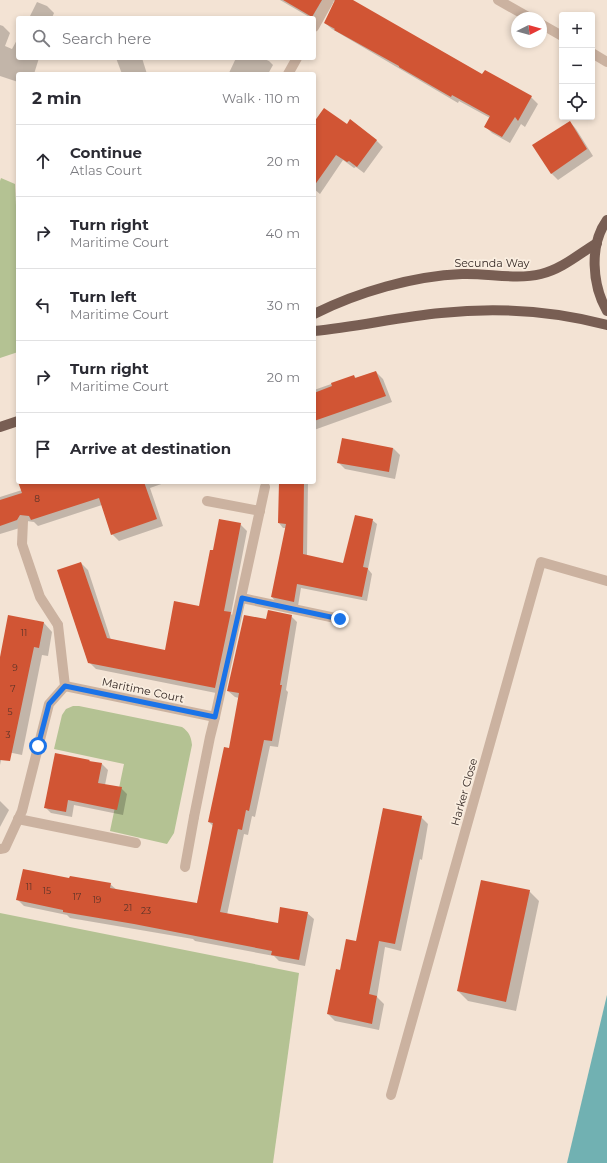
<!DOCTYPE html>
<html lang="en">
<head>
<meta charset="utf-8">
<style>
	:root { --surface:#fff; --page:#f7f7f7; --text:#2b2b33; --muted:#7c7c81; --line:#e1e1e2 }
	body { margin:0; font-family:Montserrat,sans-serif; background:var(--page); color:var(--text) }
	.controls { position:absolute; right:12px; top:12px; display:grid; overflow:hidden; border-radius:4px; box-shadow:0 2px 6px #0003 }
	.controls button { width:36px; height:36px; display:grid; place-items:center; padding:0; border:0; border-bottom:1px solid var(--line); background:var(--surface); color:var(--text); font:20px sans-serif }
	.compass { position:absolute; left:511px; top:12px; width:36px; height:36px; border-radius:50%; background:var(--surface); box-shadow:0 2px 6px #0003; rotate:84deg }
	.stop { position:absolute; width:12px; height:12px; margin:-9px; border:3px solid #1a73e8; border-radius:50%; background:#fff }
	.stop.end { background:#1a73e8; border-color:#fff; box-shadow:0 1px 4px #0008 }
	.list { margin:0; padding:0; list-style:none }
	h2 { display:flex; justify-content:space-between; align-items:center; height:52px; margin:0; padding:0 16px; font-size:17px }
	h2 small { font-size:13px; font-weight:400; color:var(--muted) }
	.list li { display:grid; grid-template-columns:26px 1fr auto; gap:12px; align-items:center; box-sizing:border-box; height:72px; padding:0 16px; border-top:1px solid var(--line) }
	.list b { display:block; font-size:15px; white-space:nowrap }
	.list p { margin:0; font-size:13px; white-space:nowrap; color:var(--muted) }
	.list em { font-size:13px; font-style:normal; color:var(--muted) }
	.icon { flex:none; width:22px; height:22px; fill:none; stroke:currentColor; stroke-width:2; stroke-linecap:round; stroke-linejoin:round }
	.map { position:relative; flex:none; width:607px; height:1163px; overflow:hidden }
	.search { position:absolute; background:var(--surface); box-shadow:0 2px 6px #0003; left:16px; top:16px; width:300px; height:44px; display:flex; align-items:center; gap:10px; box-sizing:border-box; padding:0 14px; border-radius:4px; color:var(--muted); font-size:15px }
	.panel { position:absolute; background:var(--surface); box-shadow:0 2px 6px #0003; left:16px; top:72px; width:300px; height:412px; border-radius:4px }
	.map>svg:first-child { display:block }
	.green { fill:#b4c293 }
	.water { fill:#71b1b2 }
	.shadow { fill:#0003 }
	.building { fill:#d15534 }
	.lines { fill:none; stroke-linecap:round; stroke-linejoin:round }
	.lane { stroke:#cbb2a0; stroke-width:10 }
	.street { stroke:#cbb2a0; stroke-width:10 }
	.primary { stroke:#785e53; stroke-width:10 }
	.route { stroke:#1a73e8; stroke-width:5 }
	.labels { text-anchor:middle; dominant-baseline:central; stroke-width:3.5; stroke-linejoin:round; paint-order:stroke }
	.number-label { font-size:9px; fill:#5b3328 }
	.street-label { font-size:11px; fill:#342824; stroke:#faeee0 }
</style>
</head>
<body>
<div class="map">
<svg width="607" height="1163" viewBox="0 0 607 1163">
	<rect width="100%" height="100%" fill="#f3e3d4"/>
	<!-- green -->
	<g class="green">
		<polygon points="1,178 15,184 18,247 18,352 0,358 0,181"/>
		<path d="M73 706H79L182 727C189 732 191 736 192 745L174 833 167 844 110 831 124 764 54 749 62 715 66 709Z"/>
		<polygon points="0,913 299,973 273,1163 0,1163"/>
	</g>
	<!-- water -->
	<polygon class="water" points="607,995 607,1163 567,1163"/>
	<!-- shadow -->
	<g class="shadow">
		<polygon points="280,0 351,0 483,75 485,71 531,97 538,104 525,127 521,124 510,143 492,133 485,126 490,118 459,101 458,103 332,29 325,23 336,1 333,1 314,18 311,18"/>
		<polygon points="37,2 47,6 54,13 52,18 29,18"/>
		<polygon points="0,25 3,26 10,33 5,46 12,49 18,38 18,58 39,58 34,74 18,74 18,82 0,76"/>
		<polygon points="116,58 142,58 147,74 122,74"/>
		<polygon points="236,58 262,58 269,61 273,65 268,74 230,74 229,73"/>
		<polygon points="570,122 576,129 593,156 558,180 551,173"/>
		<polygon points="314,124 347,126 376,140 383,147 364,173 356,167 354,168 343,160 320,194 314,189"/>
		<polygon points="376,372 383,379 392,402 314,430 314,390 354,376 357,379"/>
		<polygon points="393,448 400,455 395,479 345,469 338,462"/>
		<polygon points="26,482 167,482 150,488 163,526 119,541 112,534 102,505 38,526 34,522 27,521 23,527 0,534 0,497 22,490"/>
		<polygon points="280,482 308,482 307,556 344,565 372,520 377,524 368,569 372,574 367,601 301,588 298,606 276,602 272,597 286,528 283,528 279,523"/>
		<polygon points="240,524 247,531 231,614 237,620 221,694 96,669 89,662 81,563 88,570 111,640 166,652 200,607 214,551"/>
		<polygon points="291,616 297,622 286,690 288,692 278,747 270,746 255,817 252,816 248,835 244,834 227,915 278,924 307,913 314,919 305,966 279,961 274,956 195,941 193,939 70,918 67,915 24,906 18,900 70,879 110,884 117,890 197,904 214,827 209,822 230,749 239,698 235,697 228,691 267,620"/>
		<polygon points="11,617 44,623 52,632 48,656 42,655 22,755 3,751 0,765 0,669"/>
		<polygon points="89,761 91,762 102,764 108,770 105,785 121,788 127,794 123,815 74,805 72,817 51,813 45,807"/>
		<polygon points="0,801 9,810 0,827"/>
		<polygon points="421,817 428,824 422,860 420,859 401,951 385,947 377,997 384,1004 379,1030 335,1021 328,1014 341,971"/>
		<polygon points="529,891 539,901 516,1011 468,1001 458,991"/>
	</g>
	<!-- building -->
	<g class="building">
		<polygon points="283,0 322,0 312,17"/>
		<polygon points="335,0 353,0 482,74 485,70 532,96 518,121 515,117 502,137 484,127 490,116 452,95 451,97 399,67 399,66 334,30 335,29 324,23"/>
		<polygon points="324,108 347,124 350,119 377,140 357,167 349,161 347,162 336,155 314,186 314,122"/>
		<polygon points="570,121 587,149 551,174 532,145"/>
		<polygon points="376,371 386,396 314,421 314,393 332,386 331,383 354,375 355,378"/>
		<polygon points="342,438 393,448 389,472 337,463"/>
		<polygon points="18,482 144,482 157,519 111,535 99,498 31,520 29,516 20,515 17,520 0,526 0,500 22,493"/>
		<polygon points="279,482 304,482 303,554 343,563 355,515 373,519 363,567 368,568 362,597 297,584 294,602 271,597 286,524 278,523"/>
		<polygon points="219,519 241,523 224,611 231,612 215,688 88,663 57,570 81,562 107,638 165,650 174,601 199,606 210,550 213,550"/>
		<polygon points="268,610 292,615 280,685 282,685 272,741 264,740 249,811 246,810 242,830 238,829 220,912 278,923 280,907 308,912 299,960 271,955 272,951 134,924 63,912 63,910 16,900 23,869 69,878 70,876 111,883 110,888 197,903 213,823 208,822 224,747 229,748 239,693 227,691 244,615 266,619"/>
		<polygon points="8,615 44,622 39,648 34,647 10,761 0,760 0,657"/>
		<polygon points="55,753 90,760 89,761 102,763 98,783 122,787 117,810 68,800 66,812 44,808"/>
		<polygon points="383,808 422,816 395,944 379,941 369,994 377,996 372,1024 327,1014 336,969 340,970 346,939 356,941"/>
		<polygon points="481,880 530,890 506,1002 457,991"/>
	</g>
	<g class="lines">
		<!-- lane -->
		<g class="lane">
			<polyline points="207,501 260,511"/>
			<polyline points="23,521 22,544 40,597 58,625"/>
			<polyline points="18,819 136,843"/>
			<polyline points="185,867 194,817"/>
		</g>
		<!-- street -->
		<g class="street">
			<polyline points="498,0 530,18"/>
			<polyline points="541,24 562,36"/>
			<polyline points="314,27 329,0"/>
			<polyline points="592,53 607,62"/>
			<polyline points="288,74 297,58"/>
			<polyline points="242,598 340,619"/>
			<polyline points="65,686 215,717 265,487"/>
			<polyline points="194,817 210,737 215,717"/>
			<polyline points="0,849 5,848 22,811 49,704 65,686 58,625"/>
			<polyline points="391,1095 541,562 607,581"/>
		</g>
		<!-- primary -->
		<g class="primary">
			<path d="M607 220C589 245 592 285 607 311"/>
			<path d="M314 314C358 292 413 276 462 274 488 273 516 280 541 274 562 269 579 254 597 243"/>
			<path d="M314 331C357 327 398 317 441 313 498 307 551 310 607 325"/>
			<polyline points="0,427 18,421"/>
		</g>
	</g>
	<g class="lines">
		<!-- route -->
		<polyline class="route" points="38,746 49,704 65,686 215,717 242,598 340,619"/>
	</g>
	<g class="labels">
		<!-- number labels -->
		<g class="number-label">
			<text x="37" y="498">8</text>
			<text x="24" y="632">11</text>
			<text x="15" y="667">9</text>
			<text x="13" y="688">7</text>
			<text x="10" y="711">5</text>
			<text x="8" y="734">3</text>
			<text x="29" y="886">11</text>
			<text x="47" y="890">15</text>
			<text x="77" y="896">17</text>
			<text x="97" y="899">19</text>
			<text x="128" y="907">21</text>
			<text x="146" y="910">23</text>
		</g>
		<!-- street labels -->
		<g class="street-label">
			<text x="492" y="263">Secunda Way</text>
			<text transform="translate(143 690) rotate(12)">Maritime Court</text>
			<text transform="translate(464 792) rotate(-74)">Harker Close</text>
		</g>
	</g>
</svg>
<div class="controls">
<button>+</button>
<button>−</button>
<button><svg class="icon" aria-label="locate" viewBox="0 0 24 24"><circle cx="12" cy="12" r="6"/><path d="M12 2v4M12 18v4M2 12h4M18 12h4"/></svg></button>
</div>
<svg class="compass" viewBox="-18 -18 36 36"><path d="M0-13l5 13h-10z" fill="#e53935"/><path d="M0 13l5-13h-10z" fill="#7c7c81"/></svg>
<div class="stop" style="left:38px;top:746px"></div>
<div class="stop end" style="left:340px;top:619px"></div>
<div class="search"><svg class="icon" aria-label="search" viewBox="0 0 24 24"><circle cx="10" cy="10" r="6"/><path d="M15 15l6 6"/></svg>Search here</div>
<section class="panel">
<h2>2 min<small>Walk · 110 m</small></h2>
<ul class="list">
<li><svg class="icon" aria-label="ahead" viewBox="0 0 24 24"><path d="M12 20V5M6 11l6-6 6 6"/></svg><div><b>Continue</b><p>Atlas Court</p></div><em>20 m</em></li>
<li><svg class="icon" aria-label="right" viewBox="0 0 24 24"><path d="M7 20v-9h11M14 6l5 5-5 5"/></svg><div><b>Turn right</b><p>Maritime Court</p></div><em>40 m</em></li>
<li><svg class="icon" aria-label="left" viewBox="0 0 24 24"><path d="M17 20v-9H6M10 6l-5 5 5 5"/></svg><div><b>Turn left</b><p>Maritime Court</p></div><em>30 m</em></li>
<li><svg class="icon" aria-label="right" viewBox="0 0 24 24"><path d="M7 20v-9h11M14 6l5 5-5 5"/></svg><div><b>Turn right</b><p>Maritime Court</p></div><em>20 m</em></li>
<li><svg class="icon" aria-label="arrive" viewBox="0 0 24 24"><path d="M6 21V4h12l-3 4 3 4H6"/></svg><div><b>Arrive at destination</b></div></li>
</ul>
</section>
</div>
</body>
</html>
